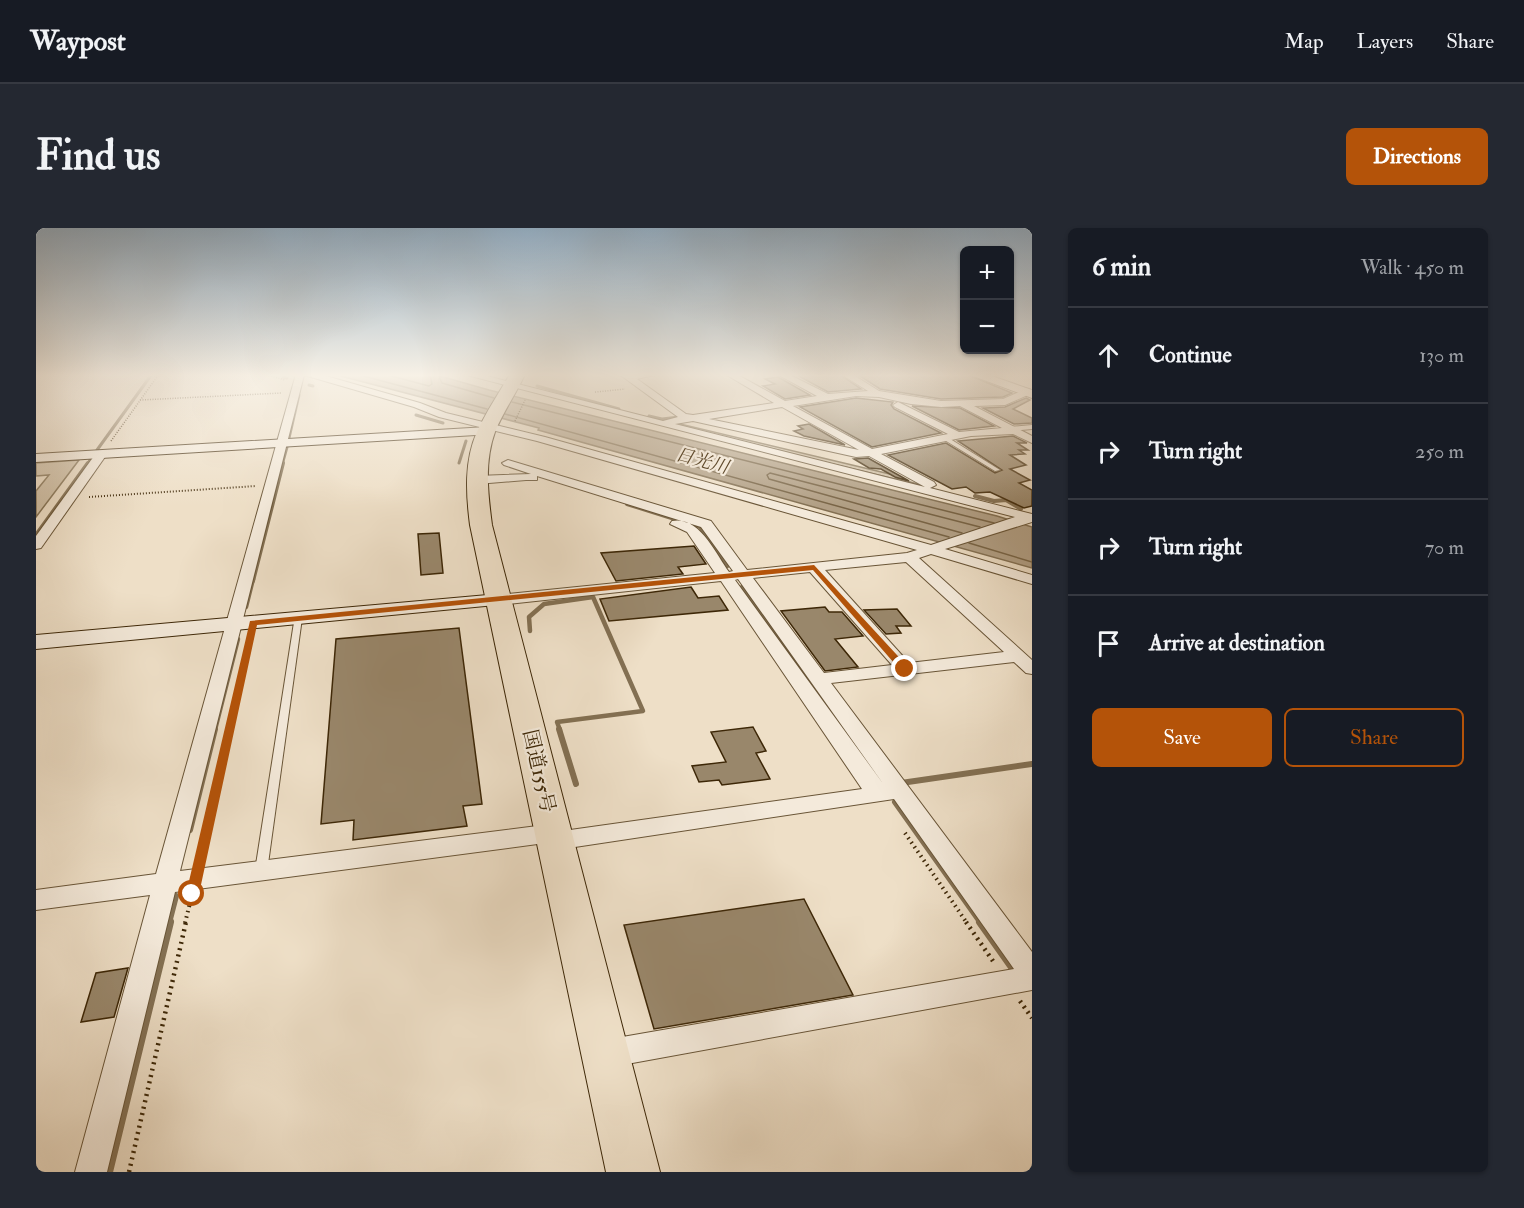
<!DOCTYPE html>
<html lang="en">
<head>
<meta charset="utf-8">
<style>
	:root { --surface:#171b24; --page:#242831; --text:#f1f3f6; --muted:#9ea1a6; --line:#363941; --accent:#b45309 }
	body { margin:0; font-family:"IM FELL Double Pica","Noto Serif JP",serif; background:var(--page); color:var(--text) }
	.controls { position:absolute; right:18px; top:18px; display:grid; overflow:hidden; border-radius:9px; box-shadow:0 2px 4px #0004 }
	.controls button { width:54px; height:54px; display:grid; place-items:center; padding:0; border:0; border-bottom:2px solid var(--line); background:var(--surface); color:var(--text); font:30px sans-serif }
	.stop { position:absolute; width:18px; height:18px; margin:-14px; border:4px solid #b45309; border-radius:50%; background:#fff }
	.stop.end { background:#b45309; border-color:#fff; box-shadow:0 2px 6px #0008 }
	.list { margin:0; padding:0; list-style:none }
	h2 { display:flex; justify-content:space-between; align-items:center; height:78px; margin:0; padding:0 24px; font-size:26px }
	h2 small { font-size:20px; font-weight:400; color:var(--muted) }
	.list li { display:grid; grid-template-columns:39px 1fr auto; gap:18px; align-items:center; box-sizing:border-box; height:96px; padding:0 24px; border-top:2px solid var(--line) }
	.list b { display:block; font-size:22px; white-space:nowrap }
	.list em { font-size:20px; font-style:normal; color:var(--muted) }
	.actions { display:flex; gap:12px; padding:18px 24px }
	.actions a { flex:1; padding:14px 0; border:2px solid var(--accent); border-radius:9px; text-align:center; font-size:21px; color:var(--accent) }
	.actions .main { background:var(--accent); color:#fff }
	.icon { flex:none; width:33px; height:33px; fill:none; stroke:currentColor; stroke-width:2; stroke-linecap:round; stroke-linejoin:round }
	.map { position:relative; flex:none; width:996px; height:944px; overflow:hidden; border-radius:9px }
	header { display:flex; align-items:center; gap:36px; box-sizing:border-box; height:84px; padding:0 30px; background:var(--surface); border-bottom:2px solid var(--line) }
	header strong { font-size:28px }
	nav { display:flex; gap:33px; margin-inline-start:auto; font-size:21px }
	.intro { display:flex; align-items:center; justify-content:space-between; box-sizing:border-box; height:144px; padding:0 36px }
	h1 { margin:0; font-size:42px }
	.button { padding:15px 27px; border-radius:9px; background:var(--accent); color:#fff; font-size:21px; font-weight:700 }
	main { display:flex; gap:36px; padding:0 36px }
	aside { flex:1; background:var(--surface); border-radius:9px; box-shadow:0 2px 4px #0004 }
	.map>svg:first-child { display:block }
	.green { fill:#d0c0a6; stroke:#867456; stroke-width:1.5 }
	.water { fill:#b2a086; stroke:#837053; stroke-width:1.5 }
	.lines { fill:none; stroke-linecap:round; stroke-linejoin:round }
	.shore { stroke:#786446; stroke-width:1.5 }
	.stream-far4 { stroke:#837053; stroke-width:3 }
	.stream-far3 { stroke:#837053; stroke-width:4 }
	.stream-far2 { stroke:#837053; stroke-width:4.5 }
	.stream-far1 { stroke:#837053; stroke-width:6 }
	.stream { stroke:#837053; stroke-width:8 }
	.building { fill:#99876b; stroke:#3d2707; stroke-width:1.5 }
	.lane-casing { stroke:#695537; stroke-width:2 }
	.street-casing { stroke:#695537; stroke-width:2 }
	.secondary-casing { stroke:#3d2707; stroke-width:2 }
	.highway-casing { stroke:#3d2707; stroke-width:2 }
	.path-far4 { stroke:#3d2707; stroke-width:1.5; stroke-dasharray:1 1.5; stroke-linecap:butt }
	.path-far3 { stroke:#3d2707; stroke-width:2; stroke-dasharray:1 2; stroke-linecap:butt }
	.path-far2 { stroke:#3d2707; stroke-width:3; stroke-dasharray:1.5 3; stroke-linecap:butt }
	.path-far1 { stroke:#3d2707; stroke-width:4; stroke-dasharray:1.5 4; stroke-linecap:butt }
	.path { stroke:#3d2707; stroke-width:4.5; stroke-dasharray:2 4.5; stroke-linecap:butt }
	.lane { fill:#f4eadb; fill-rule:evenodd }
	.street { fill:#f4eadb; fill-rule:evenodd }
	.secondary { fill:#f4eadb; fill-rule:evenodd }
	.highway { fill:#eedfc7; fill-rule:evenodd }
	.route { fill:#b45309 }
	.labels { text-anchor:middle; dominant-baseline:central; stroke-width:4.5; stroke-linejoin:round; paint-order:stroke }
	.far-water-label { font-size:18px; font-style:italic; fill:#604b2d; stroke:#f4eadb }
	.street-label { font-size:20px; fill:#3d2707; stroke:#f4eadb }
</style>
</head>
<body>
<header>
<strong>Waypost</strong>
<nav><a>Map</a><a>Layers</a><a>Share</a></nav>
</header>
<div class="intro"><h1>Find us</h1><a class="button">Directions</a></div>
<main>
<div class="map">
<svg width="996" height="944" viewBox="0 0 996 944">
	<rect width="100%" height="100%" fill="#eedfc7"/>
	<filter id="stains"><feTurbulence type="fractalNoise" baseFrequency=".00333" numOctaves="4"/><feColorMatrix values="0 0 0 0 .2 0 0 0 0 .09 0 0 0 0 .02 0 0 0 .5 -.17"/></filter>
	<radialGradient id="worn" r=".72"><stop offset=".6" stop-color="#630" stop-opacity="0"/><stop offset="1" stop-color="#630" stop-opacity=".3"/></radialGradient>
	<!-- green -->
	<g class="green">
		<polygon points="640,195 862,248 860,250 892,259 635,197"/>
		<polygon points="43,232 0,289 0,263 13,247 0,248 0,235"/>
	</g>
	<!-- water -->
	<polygon class="water" points="297,146 397,146 453,162 961,288 996,299 996,340 502,202 503,200"/>
	<g class="lines">
		<!-- shore -->
		<g class="shore">
			<polyline points="320,146 451,181"/>
			<polyline points="348,146 393,158 396,156 394,146"/>
			<polyline points="402,146 406,155 458,170"/>
			<polyline points="476,174 958,295"/>
			<polyline points="469,186 913,309"/>
			<polyline points="926,305 733,251 731,247 734,245 944,299"/>
			<polyline points="933,315 996,334"/>
		</g>
		<!-- stream-far4 -->
		<g class="stream-far4">
			<polyline points="247,149 251,150"/>
			<polyline points="273,157 277,158"/>
			<polyline points="501,158 583,181"/>
			<polyline points="380,187 407,195"/>
			<polyline points="613,188 626,191 643,189"/>
			<polyline points="253,210 263,167"/>
			<polyline points="61,222 116,146"/>
			<polyline points="423,235 430,213"/>
			<polyline points="51,237 54,232"/>
			<polyline points="246,237 251,219"/>
		</g>
		<!-- stream-far3 -->
		<g class="stream-far3">
			<polyline points="939,268 958,273 970,272 985,281"/>
			<polyline points="591,276 664,299 692,338"/>
			<polyline points="0,307 52,235"/>
			<polyline points="217,353 247,235"/>
		</g>
		<!-- stream-far2 -->
		<g class="stream-far2">
			<polyline points="706,359 797,487"/>
			<polyline points="210,379 217,351"/>
			<polyline points="494,403 493,389 508,376 557,369 607,483 521,494 524,502"/>
			<polyline points="179,502 202,411"/>
		</g>
		<!-- stream-far1 -->
		<g class="stream-far1">
			<polyline points="523,501 540,556"/>
			<polyline points="865,555 996,536"/>
			<polyline points="859,574 945,695"/>
			<polyline points="154,602 179,501"/>
			<polyline points="133,695 140,668"/>
		</g>
		<!-- stream -->
		<g class="stream">
			<polyline points="944,694 978,742"/>
			<polyline points="73,944 134,694"/>
		</g>
	</g>
	<!-- building -->
	<g class="building">
		<polygon points="759,146 803,146 825,161 792,164"/>
		<polygon points="821,146 930,146 976,165 967,169 905,171 844,161"/>
		<polygon points="742,149 774,167 749,171 727,158 739,156 729,151"/>
		<polygon points="820,170 857,174 855,177 858,181 905,205 836,219 764,179"/>
		<polygon points="990,170 994,172 977,181 996,190 996,195 978,196 947,180 969,179"/>
		<polygon points="876,178 924,180 958,198 923,202"/>
		<polygon points="773,196 809,217 768,208 758,203 767,201 762,198"/>
		<polygon points="977,208 991,215 981,215 992,222 983,222 989,226 974,227 990,237 974,241 994,252 983,255 996,262 996,278 988,280 954,264 939,265 930,259 916,261 852,227 910,215 959,245 966,242 922,213"/>
		<polygon points="832,230 873,253 859,249 845,241 833,240 818,231"/>
		<polygon points="403,305 407,345 385,347 382,306"/>
		<polygon points="658,318 670,336 642,339 647,346 580,353 565,325"/>
		<polygon points="655,359 662,370 683,368 692,382 573,393 564,371"/>
		<polygon points="789,379 793,384 806,384 827,408 799,411 822,439 789,443 745,383"/>
		<polygon points="861,381 875,398 860,398 865,405 850,406 828,382"/>
		<polygon points="423,400 446,576 427,578 431,598 317,612 318,592 285,596 300,411"/>
		<polygon points="717,499 730,523 720,525 734,551 686,557 683,552 663,554 656,538 690,534 675,504"/>
		<polygon points="768,671 817,767 618,801 588,697"/>
		<polygon points="92,740 78,789 45,794 60,745"/>
	</g>
	<g class="lines">
		<defs>
			<g id="lane">
				<polygon points="996,197 996,201 973,203 970,201 973,199"/>
				<polygon points="907,209 911,209 964,242 959,243 907,211"/>
				<polygon points="259,388 262,388 266,390 231,643 229,646 225,648 221,646 219,643"/>
			</g>
			<g id="street">
				<path d="M260 146H283L384 175 410 185 509 209 895 317 979 289 427 146H443L627 193 642 189 583 146H622L601 151 650 186 657 187 738 175 689 146H700L749 173 781 168 741 146H752L792 166 832 163 805 146H816L843 163 905 173 967 171 988 162H994V166L969 177 938 178 996 208V215L977 206 935 208 845 226 898 254 900 257 894 260 996 286V294L909 321 996 347V356L895 326 883 330 996 432V446L990 445 978 434 795 455 996 724V762L569 840 559 836 555 826 559 816 569 812 978 741 858 571 519 622 511 619 509 615 139 664 71 944H39L114 667 0 682V662L120 646ZM268 147 378 179 403 189 501 213 881 322 871 325 711 342 675 293 472 232 466 235 468 237 495 246 441 248 435 252 441 256 490 252H501V248L665 299 697 343 693 344C680 326 663 287 636 293L634 296 651 304 679 345 463 367 455 372 463 377 685 353 826 561 527 603 525 599 517 596 144 643ZM820 168 843 169 875 176 905 179 924 178 966 200 923 204 862 174 857 177 859 179 912 206 836 221 757 178ZM746 179 823 222 673 191ZM657 193 820 229 833 228 889 259 639 196ZM870 334 968 424 873 435 789 342ZM774 344 856 437 788 445 717 350ZM702 351 848 557 699 352Z"/>
				<polygon points="65,223 71,226 5,320 0,321 0,308 61,224"/>
			</g>
			<g id="secondary">
				<polygon points="932,146 950,146 996,162 996,170"/>
				<polygon points="451,199 458,203 456,206 0,234 0,226"/>
				<polygon points="463,366 470,368 473,372 470,376 0,421 0,407"/>
			</g>
			<path id="highway" d="M474 146H489C480 166 467 184 459 204 448 234 452 267 456 297L624 944H570L434 297C430 266 428 233 441 204 450 184 463 165 474 146Z"/>
		</defs>
		<!-- lane casing -->
		<use href="#lane" class="lane-casing"/>
		<!-- street casing -->
		<use href="#street" class="street-casing"/>
		<!-- secondary casing -->
		<use href="#secondary" class="secondary-casing"/>
		<!-- highway casing -->
		<use href="#highway" class="highway-casing"/>
		<!-- path-far4 -->
		<g class="path-far4">
			<polyline points="228,146 249,152"/>
			<polyline points="559,164 589,161"/>
			<polyline points="104,172 246,165"/>
			<polyline points="479,193 489,172"/>
			<polyline points="75,213 123,146"/>
		</g>
		<!-- path-far3 -->
		<polyline class="path-far3" points="53,269 220,258"/>
		<!-- path-far2 -->
		<polyline class="path-far2" points="193,502 214,410"/>
		<!-- path-far1 -->
		<g class="path-far1">
			<polyline points="869,605 931,695"/>
			<polyline points="164,632 194,501"/>
			<polyline points="149,695 155,671"/>
		</g>
		<!-- path -->
		<g class="path">
			<polyline points="930,694 959,736"/>
			<polyline points="984,773 996,790"/>
			<polyline points="93,944 150,694"/>
		</g>
		<!-- lane -->
		<use href="#lane" class="lane"/>
		<!-- street -->
		<use href="#street" class="street"/>
		<!-- secondary -->
		<use href="#secondary" class="secondary"/>
		<!-- highway -->
		<use href="#highway" class="highway"/>
	</g>
	<!-- sky -->
	<linearGradient id="sky" x2="0" y2="1"><stop stop-color="#92acc1"/><stop offset="0.53" stop-color="#f7f1e6"/><stop offset="1" stop-color="#f7f1e6" stop-opacity="0"/></linearGradient>
	<rect width="996" height="278" fill="url(#sky)"/>
	<!-- route -->
	<polygon class="route" points="778,337 872,439 872,443 865,443 777,342 221,397 163,666 161,670 152,670 150,666 214,393"/>
	<g class="labels">
		<!-- far-water labels -->
		<g class="far-water-label">
			<text transform="translate(666 233) rotate(15)">日光川</text>
		</g>
		<!-- street labels -->
		<g class="street-label">
			<text transform="translate(503 543) rotate(77)">国道155号</text>
		</g>
	</g>
	<rect width="100%" height="100%" filter="url(#stains)"/>
	<rect width="100%" height="100%" fill="url(#worn)"/>
</svg>
<div class="controls">
<button>+</button>
<button>−</button>
</div>
<div class="stop" style="left:156px;top:666px"></div>
<div class="stop end" style="left:869px;top:441px"></div>
</div>
<aside>
<h2>6 min<small>Walk · 450 m</small></h2>
<ul class="list">
<li><svg class="icon" aria-label="ahead" viewBox="0 0 24 24"><path d="M12 20V5M6 11l6-6 6 6"/></svg><div><b>Continue</b></div><em>130 m</em></li>
<li><svg class="icon" aria-label="right" viewBox="0 0 24 24"><path d="M7 20v-9h11M14 6l5 5-5 5"/></svg><div><b>Turn right</b></div><em>250 m</em></li>
<li><svg class="icon" aria-label="right" viewBox="0 0 24 24"><path d="M7 20v-9h11M14 6l5 5-5 5"/></svg><div><b>Turn right</b></div><em>70 m</em></li>
<li><svg class="icon" aria-label="arrive" viewBox="0 0 24 24"><path d="M6 21V4h12l-3 4 3 4H6"/></svg><div><b>Arrive at destination</b></div></li>
</ul>
<div class="actions"><a class="main">Save</a><a>Share</a></div>
</aside>
</main>
</body>
</html>
